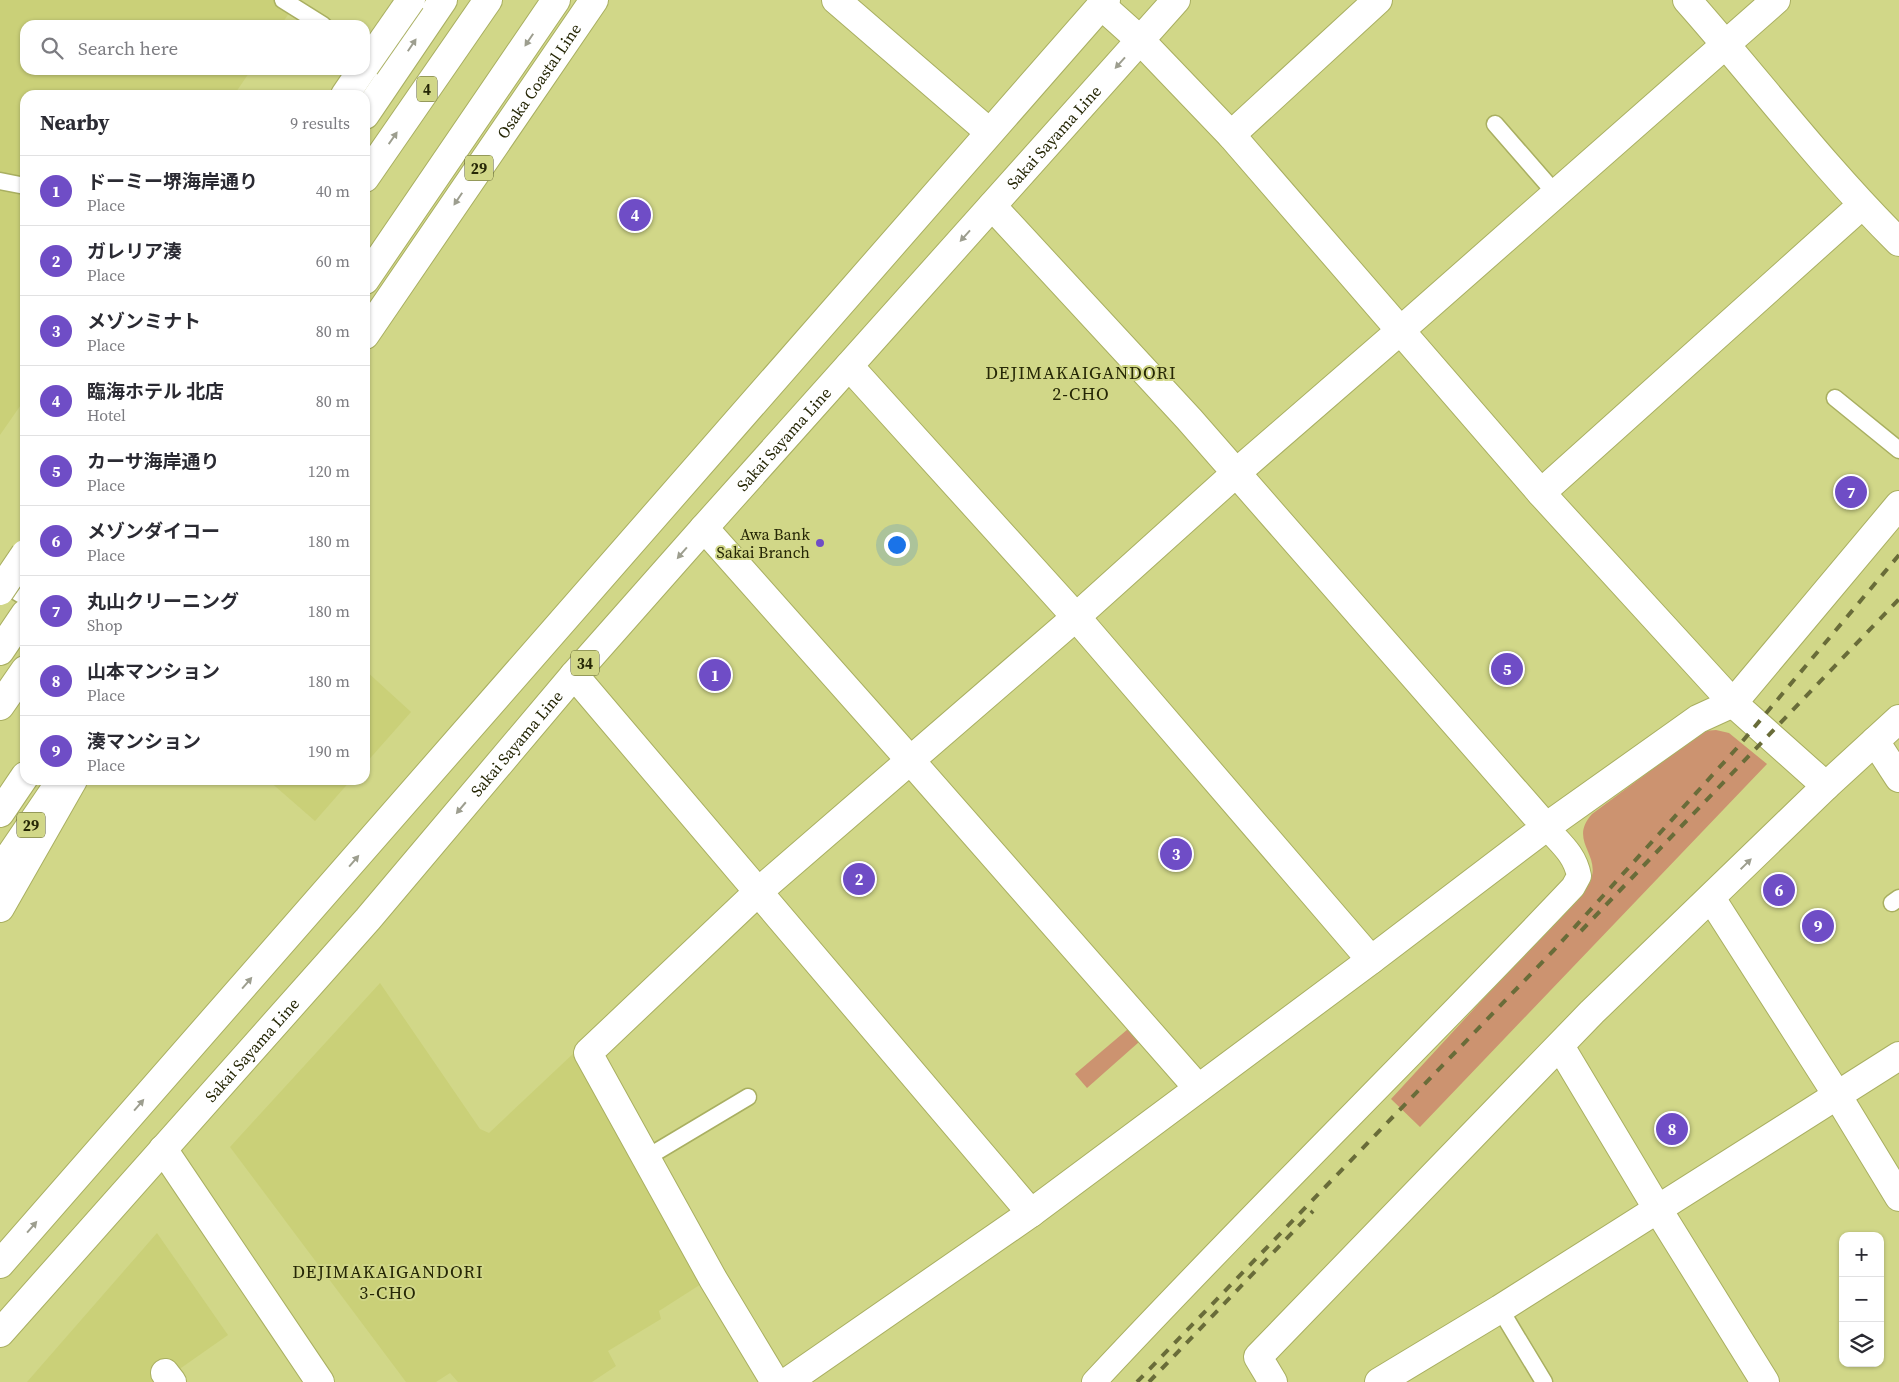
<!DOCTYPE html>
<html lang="en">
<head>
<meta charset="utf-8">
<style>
	:root { --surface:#fff; --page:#f2f2f3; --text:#2b2b33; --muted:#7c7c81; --line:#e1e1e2; --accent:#6f4dc6 }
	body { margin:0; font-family:"Source Serif 4","Noto Sans JP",serif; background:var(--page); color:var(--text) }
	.controls { position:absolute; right:15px; bottom:15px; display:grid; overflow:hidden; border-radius:10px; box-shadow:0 1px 4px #0004 }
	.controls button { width:45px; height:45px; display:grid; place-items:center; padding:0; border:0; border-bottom:1px solid var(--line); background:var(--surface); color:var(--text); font:25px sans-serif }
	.you { position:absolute; left:896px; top:544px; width:18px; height:18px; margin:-12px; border:4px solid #fff; border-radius:50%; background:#1a73e8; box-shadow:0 0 0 8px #1a73e833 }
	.badge { display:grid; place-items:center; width:32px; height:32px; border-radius:50%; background:var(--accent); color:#fff; font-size:16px; font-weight:700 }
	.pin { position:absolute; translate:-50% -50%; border:2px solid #fff; box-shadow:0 1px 5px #0006 }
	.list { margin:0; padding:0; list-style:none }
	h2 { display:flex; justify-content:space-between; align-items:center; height:65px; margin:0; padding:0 20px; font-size:21px }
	h2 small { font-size:16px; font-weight:400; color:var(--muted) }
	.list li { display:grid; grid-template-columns:32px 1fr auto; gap:15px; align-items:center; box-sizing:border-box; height:70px; padding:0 20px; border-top:1px solid var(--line) }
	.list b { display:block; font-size:19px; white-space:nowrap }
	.list p { margin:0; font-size:16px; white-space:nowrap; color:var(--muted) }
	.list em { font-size:16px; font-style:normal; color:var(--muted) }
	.icon { flex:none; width:28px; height:28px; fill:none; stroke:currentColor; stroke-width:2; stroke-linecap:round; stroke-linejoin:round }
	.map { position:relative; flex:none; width:1899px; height:1382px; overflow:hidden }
	.search { position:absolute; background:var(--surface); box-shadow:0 1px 4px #0004; left:20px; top:20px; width:350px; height:55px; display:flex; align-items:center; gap:12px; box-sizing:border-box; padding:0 18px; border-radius:15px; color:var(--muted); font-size:19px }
	.panel { position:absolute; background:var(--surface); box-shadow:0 1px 4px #0004; left:20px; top:90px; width:350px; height:695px; border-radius:15px }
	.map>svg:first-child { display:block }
	.built { fill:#cad078 }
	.green { fill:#cc9370 }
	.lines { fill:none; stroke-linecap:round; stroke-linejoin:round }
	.service-casing { stroke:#a9af61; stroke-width:19 }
	.pedestrian-casing { stroke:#a9af61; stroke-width:26 }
	.minor-casing { stroke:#a9af61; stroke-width:30 }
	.tertiary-casing { stroke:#a9af61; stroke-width:30 }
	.primary-casing { stroke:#a9af61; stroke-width:30 }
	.motorway-casing { stroke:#a9af61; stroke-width:30 }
	.service { stroke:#fff; stroke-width:16 }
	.pedestrian { stroke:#fff; stroke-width:24 }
	.minor { stroke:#fff; stroke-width:28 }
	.tertiary { stroke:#fff; stroke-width:28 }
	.primary { stroke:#fff; stroke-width:28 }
	.motorway { stroke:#fff; stroke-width:28 }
	.rail { stroke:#696c39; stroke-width:4; stroke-dasharray:9 9; stroke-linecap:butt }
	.motorway-bridge-casing { stroke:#a9af61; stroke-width:30; stroke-linecap:butt }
	.motorway-bridge { stroke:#fff; stroke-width:28 }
	.oneway { fill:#9d9e8f }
	.poi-dot { fill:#6f4dc6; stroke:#d1d788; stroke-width:2 }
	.labels { text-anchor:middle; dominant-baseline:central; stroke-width:4; stroke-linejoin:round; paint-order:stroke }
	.shield { fill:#d1d788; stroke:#595c2d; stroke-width:1 }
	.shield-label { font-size:15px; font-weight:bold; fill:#262706 }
	.street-label { font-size:16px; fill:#262706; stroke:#d1d788 }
	.poi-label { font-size:16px; fill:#262706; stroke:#d1d788; text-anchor:end }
	.neighbourhood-label { font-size:18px; letter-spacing:1px; fill:#262706; stroke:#d1d788 }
</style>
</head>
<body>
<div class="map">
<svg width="1899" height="1382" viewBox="0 0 1899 1382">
	<rect width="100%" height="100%" fill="#d1d788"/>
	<!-- built -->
	<g class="built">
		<polygon points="0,0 298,0 281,25 25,25 25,70 251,70 234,95 25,95 25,399 0,435"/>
		<polygon points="365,670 411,712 365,764"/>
		<polygon points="268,780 351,780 315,821"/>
		<polygon points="380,983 480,1129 489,1133 576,1051 709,1279 659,1311 661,1319 608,1351 616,1366 592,1382 458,1382 450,1373 436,1382 406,1382 230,1147"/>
		<polygon points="157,1233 228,1335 161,1382 27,1382"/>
	</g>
	<!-- green -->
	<g class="green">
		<path d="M1716 730 1729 733 1767 764 1420 1127 1391 1099 1589 884C1604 855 1567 842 1592 814L1704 731Z"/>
		<polygon points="1128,1029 1139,1042 1087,1088 1075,1074"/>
	</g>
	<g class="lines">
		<defs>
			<g id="service">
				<polyline points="283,0 323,25"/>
				<polyline points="1495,124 1556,194"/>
				<polyline points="0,181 25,186"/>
				<polyline points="1835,398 1899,450"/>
				<polyline points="0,582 25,597"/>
				<polyline points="1892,903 1899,898"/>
				<polyline points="646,1158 748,1097"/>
				<polyline points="1500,1309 1544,1382"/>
			</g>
			<path id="pedestrian" d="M1094 1382C1250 1214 1415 1054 1573 887L1579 876C1575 854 1560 843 1546 827"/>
			<g id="minor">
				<polyline points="836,0 989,132"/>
				<path d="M1687 0C1758 80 1823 167 1899 242"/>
				<polyline points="1101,5 1140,40 1231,135 1541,493 1733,703 1826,786"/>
				<polyline points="1231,135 1378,0"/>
				<polyline points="992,206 1189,419 1546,827"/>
				<polyline points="849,366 1076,617 1371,960"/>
				<polyline points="1541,493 1862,205"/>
				<polyline points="704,528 910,760 1198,1088"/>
				<polyline points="574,675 1031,1213"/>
				<polyline points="1875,741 1899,778"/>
				<polyline points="1711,898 1837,1095 1899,1197"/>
				<polyline points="163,1149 320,1382"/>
				<polyline points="165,1373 172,1382"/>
				<polyline points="775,1382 713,1279 588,1053 758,892 1076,617 1236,473 1401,330 1776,0"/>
				<polyline points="787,1382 1031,1213 1371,960 1546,827 1698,719 1733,703 1899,505"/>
				<polyline points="1273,1382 1258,1357 1592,1012 1826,786 1899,719"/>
				<polyline points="1379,1382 1500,1309 1899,1056"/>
			</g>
			<polyline id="tertiary" points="1560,1046 1657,1208 1765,1382"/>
			<g id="primary">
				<polyline points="365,115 443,0"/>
				<path id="s1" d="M365 335 594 0"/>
				<polyline points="0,651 25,614"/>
				<polyline points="0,870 58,785"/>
				<polyline points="0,1264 1106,0"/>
				<path id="s2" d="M0 1333 368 919 574 675 704 528 1176 0"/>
			</g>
			<g id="motorway">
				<polyline points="345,95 362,70"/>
				<polyline points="365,178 488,0"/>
				<polyline points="365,280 556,0"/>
				<polyline points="0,706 25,670"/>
				<polyline points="0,813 25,776"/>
				<polyline points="0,908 73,780"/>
			</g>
		</defs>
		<!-- service casing -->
		<use href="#service" class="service-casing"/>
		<!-- pedestrian casing -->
		<use href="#pedestrian" class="pedestrian-casing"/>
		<!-- minor casing -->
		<use href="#minor" class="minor-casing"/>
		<!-- tertiary casing -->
		<use href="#tertiary" class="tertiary-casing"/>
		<!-- primary casing -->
		<use href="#primary" class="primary-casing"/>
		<!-- motorway casing -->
		<use href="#motorway" class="motorway-casing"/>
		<!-- service -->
		<use href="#service" class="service"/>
		<!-- pedestrian -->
		<use href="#pedestrian" class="pedestrian"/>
		<!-- minor -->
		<use href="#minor" class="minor"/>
		<!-- tertiary -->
		<use href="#tertiary" class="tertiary"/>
		<!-- primary -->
		<use href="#primary" class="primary"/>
		<!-- motorway -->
		<use href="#motorway" class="motorway"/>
		<!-- rail -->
		<g class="rail">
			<polyline points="1581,931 1899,599"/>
			<polyline points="1137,1382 1554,950 1736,749 1899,555"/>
			<polyline points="1149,1382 1313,1211"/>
		</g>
		<defs>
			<g id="motorway-bridge">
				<polyline points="365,66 411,0"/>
				<polyline points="0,591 25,554"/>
			</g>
		</defs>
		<!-- motorway-bridge casing -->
		<use href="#motorway-bridge" class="motorway-bridge-casing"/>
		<!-- motorway-bridge -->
		<use href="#motorway-bridge" class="motorway-bridge"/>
	</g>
	<!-- one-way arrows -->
	<defs><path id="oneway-solid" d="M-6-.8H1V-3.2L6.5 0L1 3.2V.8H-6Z" transform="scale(1.25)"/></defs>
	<g class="oneway">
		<use href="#oneway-solid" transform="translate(529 40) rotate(124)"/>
		<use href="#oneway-solid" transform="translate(412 45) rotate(-56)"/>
		<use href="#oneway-solid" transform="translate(1120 63) rotate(132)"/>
		<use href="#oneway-solid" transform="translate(393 138) rotate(-55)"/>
		<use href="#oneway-solid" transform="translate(458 199) rotate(124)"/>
		<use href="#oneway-solid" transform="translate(965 236) rotate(132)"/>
		<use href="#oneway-solid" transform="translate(682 553) rotate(131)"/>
		<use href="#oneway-solid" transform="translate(461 808) rotate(130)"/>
		<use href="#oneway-solid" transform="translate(354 861) rotate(-49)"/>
		<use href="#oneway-solid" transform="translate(1746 864) rotate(-44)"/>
		<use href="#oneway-solid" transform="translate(247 983) rotate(-49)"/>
		<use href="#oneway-solid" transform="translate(139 1105) rotate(-49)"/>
		<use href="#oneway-solid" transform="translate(32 1227) rotate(-49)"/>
	</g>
	<!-- markers -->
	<circle class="poi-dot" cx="820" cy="543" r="5"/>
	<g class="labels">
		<!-- shield labels -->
		<g class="shield">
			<rect x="417" y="76.5" width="20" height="25" rx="4"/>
			<rect x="465" y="155.5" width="28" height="25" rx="4"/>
			<rect x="571" y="650.5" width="28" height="25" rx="4"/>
			<rect x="17" y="812.5" width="28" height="25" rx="4"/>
		</g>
		<g class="shield-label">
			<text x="427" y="89">4</text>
			<text x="479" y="168">29</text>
			<text x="585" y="663">34</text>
			<text x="31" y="825">29</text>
		</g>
		<!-- street labels -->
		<g class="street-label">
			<text stroke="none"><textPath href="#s1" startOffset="308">Osaka Coastal Line</textPath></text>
			<text stroke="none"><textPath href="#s2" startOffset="1594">Sakai Sayama Line</textPath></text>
			<text stroke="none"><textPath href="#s2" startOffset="1189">Sakai Sayama Line</textPath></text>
			<text stroke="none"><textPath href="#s2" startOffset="784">Sakai Sayama Line</textPath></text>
			<text stroke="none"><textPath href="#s2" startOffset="379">Sakai Sayama Line</textPath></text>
		</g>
		<!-- poi labels -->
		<g class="poi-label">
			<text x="810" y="534">Awa Bank<tspan x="810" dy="18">Sakai Branch</tspan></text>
		</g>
		<!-- neighbourhood labels -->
		<g class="neighbourhood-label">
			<text x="1081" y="372">DEJIMAKAIGANDORI<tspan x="1081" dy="21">2-CHO</tspan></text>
			<text x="388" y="1271">DEJIMAKAIGANDORI<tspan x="388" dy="21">3-CHO</tspan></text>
		</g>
	</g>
</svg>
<div class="controls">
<button>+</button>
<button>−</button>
<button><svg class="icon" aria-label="layers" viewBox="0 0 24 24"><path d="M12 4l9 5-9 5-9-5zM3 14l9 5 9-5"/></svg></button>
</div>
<div class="you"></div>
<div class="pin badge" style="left:715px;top:675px">1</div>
<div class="pin badge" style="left:859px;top:879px">2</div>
<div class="pin badge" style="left:1176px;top:854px">3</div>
<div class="pin badge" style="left:635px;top:215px">4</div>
<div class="pin badge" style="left:1507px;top:669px">5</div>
<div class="pin badge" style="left:1779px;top:890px">6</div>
<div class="pin badge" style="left:1851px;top:492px">7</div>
<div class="pin badge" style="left:1672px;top:1129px">8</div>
<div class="pin badge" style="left:1818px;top:926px">9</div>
<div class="search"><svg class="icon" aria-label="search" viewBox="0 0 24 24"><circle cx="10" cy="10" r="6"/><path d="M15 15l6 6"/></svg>Search here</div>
<section class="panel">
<h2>Nearby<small>9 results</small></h2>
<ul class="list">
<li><span class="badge">1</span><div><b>ドーミー堺海岸通り</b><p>Place</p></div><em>40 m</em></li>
<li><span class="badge">2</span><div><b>ガレリア湊</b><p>Place</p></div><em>60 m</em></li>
<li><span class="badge">3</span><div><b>メゾンミナト</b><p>Place</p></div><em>80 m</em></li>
<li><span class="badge">4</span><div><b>臨海ホテル 北店</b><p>Hotel</p></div><em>80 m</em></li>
<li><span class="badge">5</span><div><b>カーサ海岸通り</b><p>Place</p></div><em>120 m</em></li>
<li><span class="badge">6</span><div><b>メゾンダイコー</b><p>Place</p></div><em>180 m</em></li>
<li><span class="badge">7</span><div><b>丸山クリーニング</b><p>Shop</p></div><em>180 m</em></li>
<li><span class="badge">8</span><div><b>山本マンション</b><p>Place</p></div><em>180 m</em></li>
<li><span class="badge">9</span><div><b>湊マンション</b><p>Place</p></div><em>190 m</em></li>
</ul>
</section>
</div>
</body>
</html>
